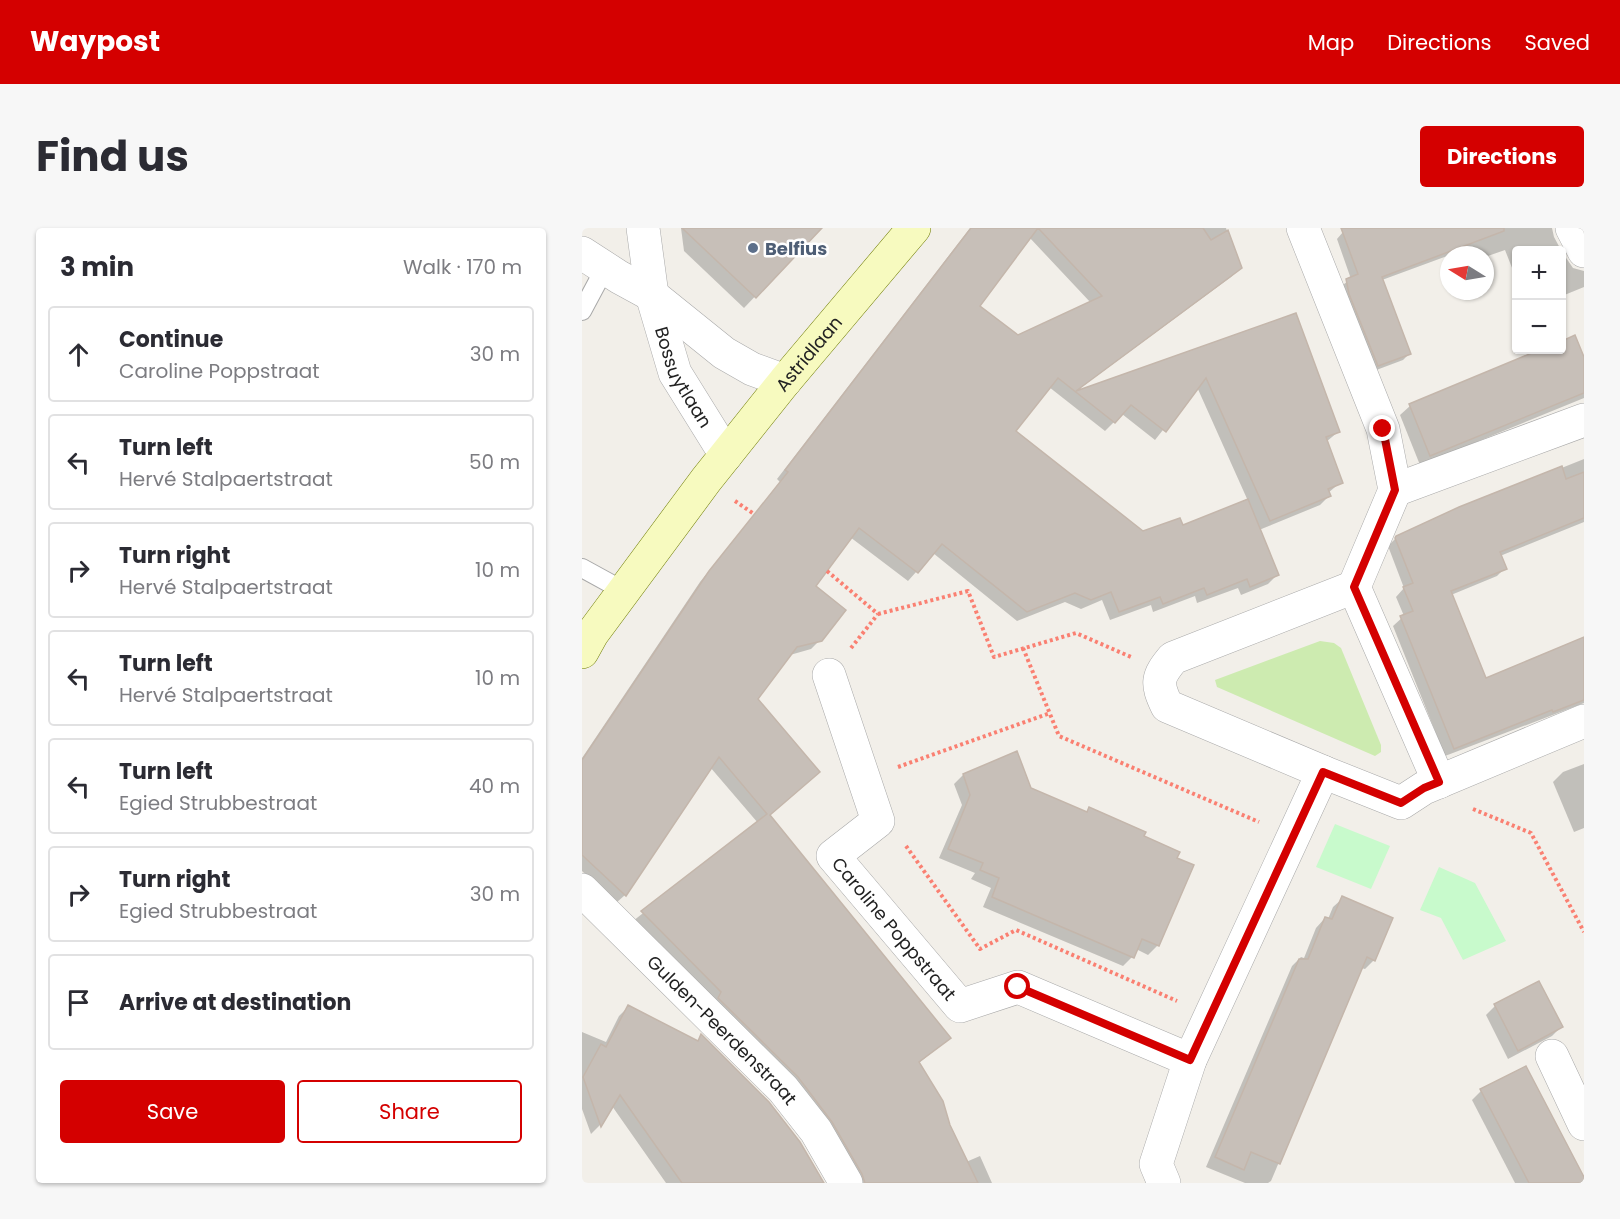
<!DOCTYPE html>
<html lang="en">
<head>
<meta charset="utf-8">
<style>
	:root { --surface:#fff; --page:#f7f7f7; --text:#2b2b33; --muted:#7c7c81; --line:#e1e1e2; --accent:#d40000 }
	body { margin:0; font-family:Poppins,sans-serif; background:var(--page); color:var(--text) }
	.controls { position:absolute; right:18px; top:18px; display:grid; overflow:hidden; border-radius:6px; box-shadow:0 2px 4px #0004 }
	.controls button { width:54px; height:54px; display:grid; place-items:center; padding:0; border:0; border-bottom:2px solid var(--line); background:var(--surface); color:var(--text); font:30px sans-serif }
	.compass { position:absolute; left:858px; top:18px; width:54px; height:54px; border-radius:50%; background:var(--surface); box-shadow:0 2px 4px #0004; rotate:281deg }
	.stop { position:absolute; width:18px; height:18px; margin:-14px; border:4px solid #d40000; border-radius:50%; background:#fff }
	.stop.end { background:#d40000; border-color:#fff; box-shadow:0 2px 6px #0008 }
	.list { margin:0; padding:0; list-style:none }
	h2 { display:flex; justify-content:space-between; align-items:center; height:78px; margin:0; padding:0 24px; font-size:26px }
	h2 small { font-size:20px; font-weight:400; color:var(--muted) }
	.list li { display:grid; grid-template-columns:39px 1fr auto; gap:18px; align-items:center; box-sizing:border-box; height:96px; margin:0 12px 12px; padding:0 12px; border:2px solid var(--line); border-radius:6px }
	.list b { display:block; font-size:22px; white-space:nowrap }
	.list p { margin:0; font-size:20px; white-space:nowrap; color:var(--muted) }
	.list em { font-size:20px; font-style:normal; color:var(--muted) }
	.actions { display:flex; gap:12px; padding:18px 24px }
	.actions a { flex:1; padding:14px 0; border:2px solid var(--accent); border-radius:6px; text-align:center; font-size:21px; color:var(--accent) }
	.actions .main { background:var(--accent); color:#fff }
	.icon { flex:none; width:33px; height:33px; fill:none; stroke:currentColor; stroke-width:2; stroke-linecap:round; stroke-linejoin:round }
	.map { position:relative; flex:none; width:1002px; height:955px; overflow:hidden; border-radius:6px }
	header { display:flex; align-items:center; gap:36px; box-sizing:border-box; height:84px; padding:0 30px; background:var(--accent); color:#fff }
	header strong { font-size:28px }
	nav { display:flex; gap:33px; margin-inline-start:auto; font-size:21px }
	.intro { display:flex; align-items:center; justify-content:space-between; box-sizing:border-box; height:144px; padding:0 36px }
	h1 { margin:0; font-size:42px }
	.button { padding:15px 27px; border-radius:6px; background:var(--accent); color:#fff; font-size:21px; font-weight:700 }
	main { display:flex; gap:36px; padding:0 36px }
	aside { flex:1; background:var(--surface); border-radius:6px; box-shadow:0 2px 4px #0004 }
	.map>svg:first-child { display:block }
	.grass { fill:#cdebb0 }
	.park { fill:#c8facc }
	.shadow { fill:#0003; fill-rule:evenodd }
	.building { fill:#c7bfb8; stroke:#c4b6ab; stroke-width:1.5; fill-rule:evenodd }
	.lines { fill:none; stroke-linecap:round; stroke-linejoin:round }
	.lane-casing { stroke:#a9a9a9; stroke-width:20 }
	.street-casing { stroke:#a9a9a9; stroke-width:34 }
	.secondary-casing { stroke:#707d05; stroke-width:34 }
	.path { stroke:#fa8072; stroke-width:4; stroke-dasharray:3 3; stroke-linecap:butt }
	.lane { stroke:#fff; stroke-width:18 }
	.street { stroke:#fff; stroke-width:33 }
	.secondary { stroke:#f7fabf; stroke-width:33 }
	.route { stroke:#d40000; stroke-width:8 }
	.service-dot { fill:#5c6f8a; stroke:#fff; stroke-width:2 }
	.labels { text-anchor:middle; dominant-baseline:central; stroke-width:5; stroke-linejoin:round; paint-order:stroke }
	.service-label { font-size:18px; font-weight:bold; fill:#4e5e75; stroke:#fff; text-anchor:start }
	.street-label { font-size:18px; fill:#222; stroke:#fff }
</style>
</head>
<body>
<header>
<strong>Waypost</strong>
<nav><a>Map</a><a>Directions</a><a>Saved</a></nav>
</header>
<div class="intro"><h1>Find us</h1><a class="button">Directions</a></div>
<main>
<aside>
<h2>3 min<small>Walk · 170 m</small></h2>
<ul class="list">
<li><svg class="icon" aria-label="ahead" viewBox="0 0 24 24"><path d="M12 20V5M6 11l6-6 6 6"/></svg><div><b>Continue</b><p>Caroline Poppstraat</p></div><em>30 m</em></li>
<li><svg class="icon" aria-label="left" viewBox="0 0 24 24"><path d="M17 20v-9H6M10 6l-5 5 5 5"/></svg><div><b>Turn left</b><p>Hervé Stalpaertstraat</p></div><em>50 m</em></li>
<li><svg class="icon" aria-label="right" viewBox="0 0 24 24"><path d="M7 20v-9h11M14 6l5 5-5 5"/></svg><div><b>Turn right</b><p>Hervé Stalpaertstraat</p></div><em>10 m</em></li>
<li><svg class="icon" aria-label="left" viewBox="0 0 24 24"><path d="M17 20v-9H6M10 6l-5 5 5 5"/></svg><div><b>Turn left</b><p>Hervé Stalpaertstraat</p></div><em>10 m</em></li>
<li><svg class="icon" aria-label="left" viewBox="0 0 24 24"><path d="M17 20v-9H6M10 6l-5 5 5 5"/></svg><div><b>Turn left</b><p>Egied Strubbestraat</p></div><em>40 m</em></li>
<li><svg class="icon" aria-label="right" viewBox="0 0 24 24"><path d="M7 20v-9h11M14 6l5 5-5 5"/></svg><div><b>Turn right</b><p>Egied Strubbestraat</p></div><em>30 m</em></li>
<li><svg class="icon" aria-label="arrive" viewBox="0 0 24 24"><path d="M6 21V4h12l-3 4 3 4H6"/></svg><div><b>Arrive at destination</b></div></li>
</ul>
<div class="actions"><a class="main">Save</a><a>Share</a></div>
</aside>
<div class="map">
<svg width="1002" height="955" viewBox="0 0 1002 955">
	<rect width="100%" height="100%" fill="#f2efe9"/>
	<!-- grass -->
	<polygon class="grass" points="738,413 752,415 759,420 799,517 799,524 793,528 635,459 633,452"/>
	<!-- park -->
	<g class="park">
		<polygon points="753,596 808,618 789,661 734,639"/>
		<polygon points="857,639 893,655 924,713 881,732 859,690 838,682"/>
	</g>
	<!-- shadow -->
	<g class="shadow">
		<polygon points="99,0 238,0 162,80 102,23"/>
		<path d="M388 0H644L658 39 649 49 494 163 713 87 756 204 744 214 759 254 746 265 747 268 738 277 677 302 695 347 686 356 659 367 656 360 615 375 613 368 571 384 569 377 528 392 520 372 499 381 483 374 435 393 351 325 326 353 268 309 232 358 238 412 229 421 208 427 174 471 186 588 367 810 337 835 384 934 398 928 410 955H272L51 693 176 595 128 539 43 667 34 675 0 643V530L118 354 198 254 195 251ZM447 9 509 75 436 109 396 78ZM467 159 523 203 540 186 573 212 615 159 666 273 600 298 561 305 431 204Z"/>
		<polygon points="772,0 970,0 972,9 979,22 934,22 934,50 923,22 903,29 903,27 877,27 876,24 800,52 828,125 821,132 789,144 758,59 769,51 755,11 761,4"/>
		<polygon points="980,24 991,40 1002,43 1002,59 980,68"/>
		<polygon points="993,110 1002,133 1002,170 838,237 818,187 828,178 869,159 964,122 980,122 980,116"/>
		<polygon points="1002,231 1002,294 918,328 923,340 915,348 869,367 903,452 1002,412 1002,475 863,528 811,398 822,388 814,369 822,360 806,318 815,309 877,281"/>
		<polygon points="1002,536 1002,600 992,604 971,554 981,544"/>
		<polygon points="381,547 448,561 503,585 507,581 560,609 576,717 566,727 554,721 550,729 541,738 401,679 409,660 389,651 393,645 357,630 380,577 372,556"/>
		<polygon points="761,670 792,732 783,741 779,740 689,953 686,955 663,955 624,939 710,738 719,729 722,730 734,700 743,690 746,691 751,679"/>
		<polygon points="913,778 979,799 970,808 926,831 904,787"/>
		<polygon points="46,779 114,814 119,809 241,955 84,955 30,878 17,898 9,906 0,881 0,804 24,814 37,788"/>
		<polygon points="899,863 1002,953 1002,955 933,955 890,872"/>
	</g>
	<!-- building -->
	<g class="building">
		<polygon points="100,0 240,0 174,70"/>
		<path d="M389 0H621L629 12 646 2 660 40 494 163 714 85 758 204 744 209 761 255 746 261 749 268 688 293 624 150 584 204 549 177 533 195 476 150 434 203 561 303 598 290 601 297 666 271 697 347 668 359 665 351 625 367 622 360 581 376 578 369 537 384 529 364 509 372 493 365 445 384 360 316 336 345 277 300 234 358 264 382 240 413 215 419 176 471 238 544 188 587 369 810 337 834 361 873 368 897 396 955H283L280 946 250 894 216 849 136 770 139 764 59 683 185 586 137 529 44 668 0 627V532L127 343 206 244 203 242ZM456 0 520 68 436 107 398 78Z"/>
		<polygon points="759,0 922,0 922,3 800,49 829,126 796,138 767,66 764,51 776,46"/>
		<polygon points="993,107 1002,129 1002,165 848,228 827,176 957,122 980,122 980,113"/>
		<polygon points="980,238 984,251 1002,244 1002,290 918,324 925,341 869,363 904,450 1002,409 1002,472 971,484 970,482 872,521 818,388 831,383 821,359 831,355 813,310 814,308 877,279"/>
		<polygon points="435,523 449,560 505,584 507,579 564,604 562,608 598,624 595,630 612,637 577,718 560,711 552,730 410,669 417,650 398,642 401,635 366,621 388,567 381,546"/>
		<polygon points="760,668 811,690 793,733 785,729 698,936 669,924 662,942 633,929 717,731 726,731 743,689 750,691"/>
		<polygon points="957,753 981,799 936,823 912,776"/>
		<polygon points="46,777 116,813 119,806 187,874 218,914 242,955 100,955 38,867 19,899 1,849 19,816 24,819"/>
		<polygon points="944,838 1002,949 1002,955 947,955 898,861"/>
	</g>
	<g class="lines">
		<defs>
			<g id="lane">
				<polyline points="0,83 23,40"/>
				<polyline points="0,340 42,363"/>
			</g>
			<g id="street">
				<path id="s1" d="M61 0 70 67 93 145 144 227"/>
				<polyline points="721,0 801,201 813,262 772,359 857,554"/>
				<polyline points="990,0 1002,23"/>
				<polyline points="0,25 37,49 70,67 142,125 170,141 203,153"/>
				<polyline points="813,262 1002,192"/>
				<path id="s2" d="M247 447 296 593 251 628 378 778 436 759 608 832"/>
				<path d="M741 544 585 478C574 455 575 449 591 430L772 359"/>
				<path id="s3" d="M0 662 201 861 234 903 264 955"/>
				<polyline points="970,828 1002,896"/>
				<polyline points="582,955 574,936 608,832 741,544 819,575 842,560 1002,493"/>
			</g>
			<g id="secondary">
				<path id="s4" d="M0 424 10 406 124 252 203 153 332 0"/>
			</g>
		</defs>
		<!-- lane casing -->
		<use href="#lane" class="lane-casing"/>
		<!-- street casing -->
		<use href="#street" class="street-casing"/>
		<!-- secondary casing -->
		<use href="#secondary" class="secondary-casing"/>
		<!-- path -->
		<g class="path">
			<polyline points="153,273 172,286"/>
			<polyline points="245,343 296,386"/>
			<polyline points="296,386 386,363 412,429 494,405 549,429"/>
			<polyline points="269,420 296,386"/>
			<polyline points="441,420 477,508 677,594"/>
			<polyline points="316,539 468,485"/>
			<polyline points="891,581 949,605 1002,704"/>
			<polyline points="324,618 398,721 434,702 595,773"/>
		</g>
		<!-- lane -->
		<use href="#lane" class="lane"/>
		<!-- street -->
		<use href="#street" class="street"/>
		<!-- secondary -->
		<use href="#secondary" class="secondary"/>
	</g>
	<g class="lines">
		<!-- route -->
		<polyline class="route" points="436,759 608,832 741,544 819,575 842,560 857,554 772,359 813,262 801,201"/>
	</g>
	<!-- markers -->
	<circle class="service-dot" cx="171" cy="20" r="6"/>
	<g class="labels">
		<!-- service labels -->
		<g class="service-label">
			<text x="183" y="20">Belfius</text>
		</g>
		<!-- street labels -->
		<g class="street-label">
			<text stroke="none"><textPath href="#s4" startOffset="375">Astridlaan</textPath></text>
			<text stroke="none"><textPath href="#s1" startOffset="156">Bossuytlaan</textPath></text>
			<text stroke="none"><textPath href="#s2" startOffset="306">Caroline Poppstraat</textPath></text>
			<text stroke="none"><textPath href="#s3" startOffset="198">Gulden-Peerdenstraat</textPath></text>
		</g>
	</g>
</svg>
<div class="controls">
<button>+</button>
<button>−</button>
</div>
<svg class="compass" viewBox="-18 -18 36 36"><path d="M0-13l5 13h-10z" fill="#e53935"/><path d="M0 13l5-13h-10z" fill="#7c7c81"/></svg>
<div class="stop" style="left:436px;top:759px"></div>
<div class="stop end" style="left:801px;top:201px"></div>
</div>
</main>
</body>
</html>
